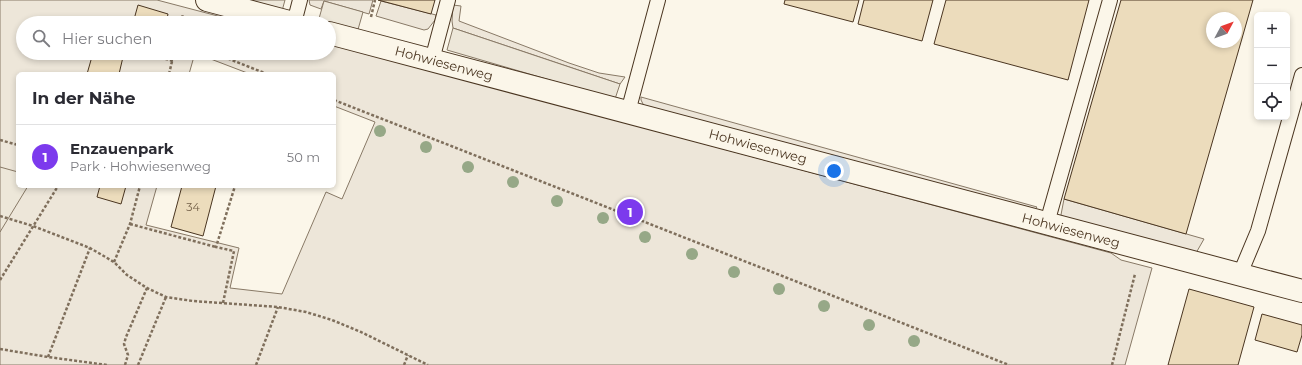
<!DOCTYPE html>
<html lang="de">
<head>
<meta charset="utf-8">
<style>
	:root { --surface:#fff; --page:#f7f7f7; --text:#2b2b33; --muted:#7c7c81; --line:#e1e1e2; --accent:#7c3aed }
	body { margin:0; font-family:Montserrat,sans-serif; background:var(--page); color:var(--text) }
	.controls { position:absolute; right:12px; top:12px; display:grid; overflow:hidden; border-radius:6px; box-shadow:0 2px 6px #0003 }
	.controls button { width:36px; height:36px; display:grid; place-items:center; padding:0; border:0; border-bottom:1px solid var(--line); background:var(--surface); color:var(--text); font:20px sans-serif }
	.compass { position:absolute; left:1206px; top:12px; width:36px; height:36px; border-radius:50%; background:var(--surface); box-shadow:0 2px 6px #0003; rotate:49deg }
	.you { position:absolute; left:834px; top:171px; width:14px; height:14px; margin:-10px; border:3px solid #fff; border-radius:50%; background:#1a73e8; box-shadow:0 0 0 6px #1a73e833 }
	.badge { display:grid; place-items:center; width:26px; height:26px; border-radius:50%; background:var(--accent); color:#fff; font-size:13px; font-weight:700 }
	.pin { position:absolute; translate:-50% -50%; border:2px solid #fff; box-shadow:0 1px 4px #0006 }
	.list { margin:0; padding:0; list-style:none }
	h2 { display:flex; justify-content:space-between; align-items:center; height:52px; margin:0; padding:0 16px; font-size:17px }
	h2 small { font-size:13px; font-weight:400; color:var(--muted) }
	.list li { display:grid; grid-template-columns:26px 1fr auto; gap:12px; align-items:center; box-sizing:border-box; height:64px; padding:0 16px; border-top:1px solid var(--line) }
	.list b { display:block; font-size:15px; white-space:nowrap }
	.list p { margin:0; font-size:13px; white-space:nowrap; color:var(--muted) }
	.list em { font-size:13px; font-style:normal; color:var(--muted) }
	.icon { flex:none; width:22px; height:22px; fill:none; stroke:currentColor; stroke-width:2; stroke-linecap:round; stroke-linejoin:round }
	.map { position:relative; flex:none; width:1302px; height:365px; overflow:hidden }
	.search { position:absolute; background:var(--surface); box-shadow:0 2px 6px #0003; left:16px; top:16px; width:320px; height:44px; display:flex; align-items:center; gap:10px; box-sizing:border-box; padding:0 14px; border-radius:22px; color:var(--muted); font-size:15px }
	.panel { position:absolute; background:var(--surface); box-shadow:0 2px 6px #0003; left:16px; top:72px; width:320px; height:116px; border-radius:6px }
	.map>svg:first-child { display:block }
	.green { fill:#ede6d9; stroke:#887966; fill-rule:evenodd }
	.parking { fill:#ede7d9; stroke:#887966 }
	.building { fill:#ecdcbc; stroke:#4a3520; fill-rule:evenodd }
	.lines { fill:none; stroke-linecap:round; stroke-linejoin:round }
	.service-casing { stroke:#4a3520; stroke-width:16 }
	.minor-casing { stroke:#4a3520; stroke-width:24 }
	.path { stroke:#7f6f5c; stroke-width:2.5; stroke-dasharray:3 2; stroke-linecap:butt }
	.service { stroke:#fbf6e9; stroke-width:14 }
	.minor { stroke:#fbf6e9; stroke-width:22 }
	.tree { fill:#96a887 }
	.labels { text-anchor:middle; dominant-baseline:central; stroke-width:3; stroke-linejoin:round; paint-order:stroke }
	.number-label { font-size:11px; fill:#725f47 }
	.street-label { font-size:13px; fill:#4a3520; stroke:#fbf6e9 }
</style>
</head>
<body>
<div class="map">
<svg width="1302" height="365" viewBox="0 0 1302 365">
	<rect width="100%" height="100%" fill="#fbf6e9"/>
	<!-- green -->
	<g class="green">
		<path d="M0 0H157L233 20 234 19 251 23H23V53H329V43L1111 253 1121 260 1152 268 1125 365H0ZM195 53 250 74H334V106L375 122 342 199 326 192 282 294 230 288 239 248 146 225 157 186H18V74H189Z"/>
		<polygon points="309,0 373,0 369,14 324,1 321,9 310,5"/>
		<polygon points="381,1 436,15 435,20 428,29 424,30 376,16"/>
		<polygon points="453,5 461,6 459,21 569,63 599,73 625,77 620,84 453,28 452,21"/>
		<polygon points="641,97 1037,207 1033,212 645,108 641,100"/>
		<polygon points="1064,199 1204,239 1196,253 1060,220"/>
	</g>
	<!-- parking -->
	<g class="parking">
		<polygon points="240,0 285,0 282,11"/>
		<polygon points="324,1 363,12 357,33 329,23 318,22"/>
		<polygon points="453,28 620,84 615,99 447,50"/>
		<polygon points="0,167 18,172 18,186 28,186 0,232"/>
	</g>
	<!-- building -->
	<g class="building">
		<polygon points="378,0 435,0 431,14"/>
		<polygon points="785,0 859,0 853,22 784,4"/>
		<polygon points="864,0 933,0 922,41 858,24"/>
		<polygon points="946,0 1089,0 1068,80 934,44"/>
		<path d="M1121 0H1253L1186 234 1064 199ZM1212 18H1236V42H1212Z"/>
		<polygon points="138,5 168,14 166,23 133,23"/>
		<polygon points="93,53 109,53 123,57 119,74 87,74"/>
		<polygon points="100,186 126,186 121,204 97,197"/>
		<polygon points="182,186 216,186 203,236 171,227"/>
		<polygon points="1189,289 1254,307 1238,365 1168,365"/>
		<polygon points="1262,314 1302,325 1302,335 1297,352 1255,340"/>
	</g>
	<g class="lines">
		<defs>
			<g id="service">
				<polyline points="294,23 300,0"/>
				<polyline points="432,60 448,0"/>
				<polyline points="628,112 658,0"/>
				<polyline points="1047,223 1110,0"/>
				<polyline points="1240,274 1258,231 1302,75"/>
			</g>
			<g id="minor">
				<polyline points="207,0 293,23"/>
				<polyline points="329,33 1302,291"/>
			</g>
		</defs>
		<!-- service casing -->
		<use href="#service" class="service-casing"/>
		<!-- minor casing -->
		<use href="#minor" class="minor-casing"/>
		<!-- path -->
		<g class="path">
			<polyline points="371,17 375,0"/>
			<polyline points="181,23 183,14"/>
			<polyline points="146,53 173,61"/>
			<polyline points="214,53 267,74"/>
			<polyline points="169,74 174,53"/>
			<polyline points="334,100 1009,365"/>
			<polyline points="0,140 18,145"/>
			<polyline points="0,216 33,226 90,248 114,262 127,275 147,288 166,297 193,301 278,307 306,312 332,320 361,332 428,365"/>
			<polyline points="130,224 216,247"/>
			<polyline points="114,262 130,224 140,186"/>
			<polyline points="0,280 58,186"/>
			<polyline points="223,303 234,251 216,247 235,186"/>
			<polyline points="0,349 48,357 107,365"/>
			<polyline points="48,357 90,248"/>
			<polyline points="125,365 128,355 124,344 126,337 147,288"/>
			<polyline points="138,365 166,297"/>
			<polyline points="256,365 278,307"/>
			<polyline points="404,365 408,355"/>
			<polyline points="1112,365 1135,274"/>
		</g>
		<!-- service -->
		<use href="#service" class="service"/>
		<!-- minor -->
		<use href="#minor" class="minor"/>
	</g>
	<!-- trees -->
	<g class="tree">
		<circle cx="380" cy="131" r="6"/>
		<circle cx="426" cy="147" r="6"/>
		<circle cx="468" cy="167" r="6"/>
		<circle cx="513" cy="182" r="6"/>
		<circle cx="557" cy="201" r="6"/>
		<circle cx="603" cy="218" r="6"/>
		<circle cx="645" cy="237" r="6"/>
		<circle cx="692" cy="254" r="6"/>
		<circle cx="734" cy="272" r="6"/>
		<circle cx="779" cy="289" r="6"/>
		<circle cx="824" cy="306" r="6"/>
		<circle cx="869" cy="325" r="6"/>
		<circle cx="914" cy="341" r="6"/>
	</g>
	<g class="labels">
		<!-- number labels -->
		<g class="number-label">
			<text x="193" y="207">34</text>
		</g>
		<!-- street labels -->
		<g class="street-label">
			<text transform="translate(444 63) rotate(15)">Hohwiesenweg</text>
			<text transform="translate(758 146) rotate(15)">Hohwiesenweg</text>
			<text transform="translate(1071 230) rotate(15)">Hohwiesenweg</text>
		</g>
	</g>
</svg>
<div class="controls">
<button>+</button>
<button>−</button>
<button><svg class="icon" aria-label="locate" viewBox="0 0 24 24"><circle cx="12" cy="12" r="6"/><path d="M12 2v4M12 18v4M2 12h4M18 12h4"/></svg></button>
</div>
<svg class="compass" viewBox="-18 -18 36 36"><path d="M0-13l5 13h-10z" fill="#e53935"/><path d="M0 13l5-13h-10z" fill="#7c7c81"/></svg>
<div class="you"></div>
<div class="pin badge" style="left:630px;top:212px">1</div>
<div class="search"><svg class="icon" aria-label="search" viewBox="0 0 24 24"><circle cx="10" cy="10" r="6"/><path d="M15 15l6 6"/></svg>Hier suchen</div>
<section class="panel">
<h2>In der Nähe<small></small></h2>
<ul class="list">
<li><span class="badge">1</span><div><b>Enzauenpark</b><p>Park · Hohwiesenweg</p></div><em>50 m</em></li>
</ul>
</section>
</div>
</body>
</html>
